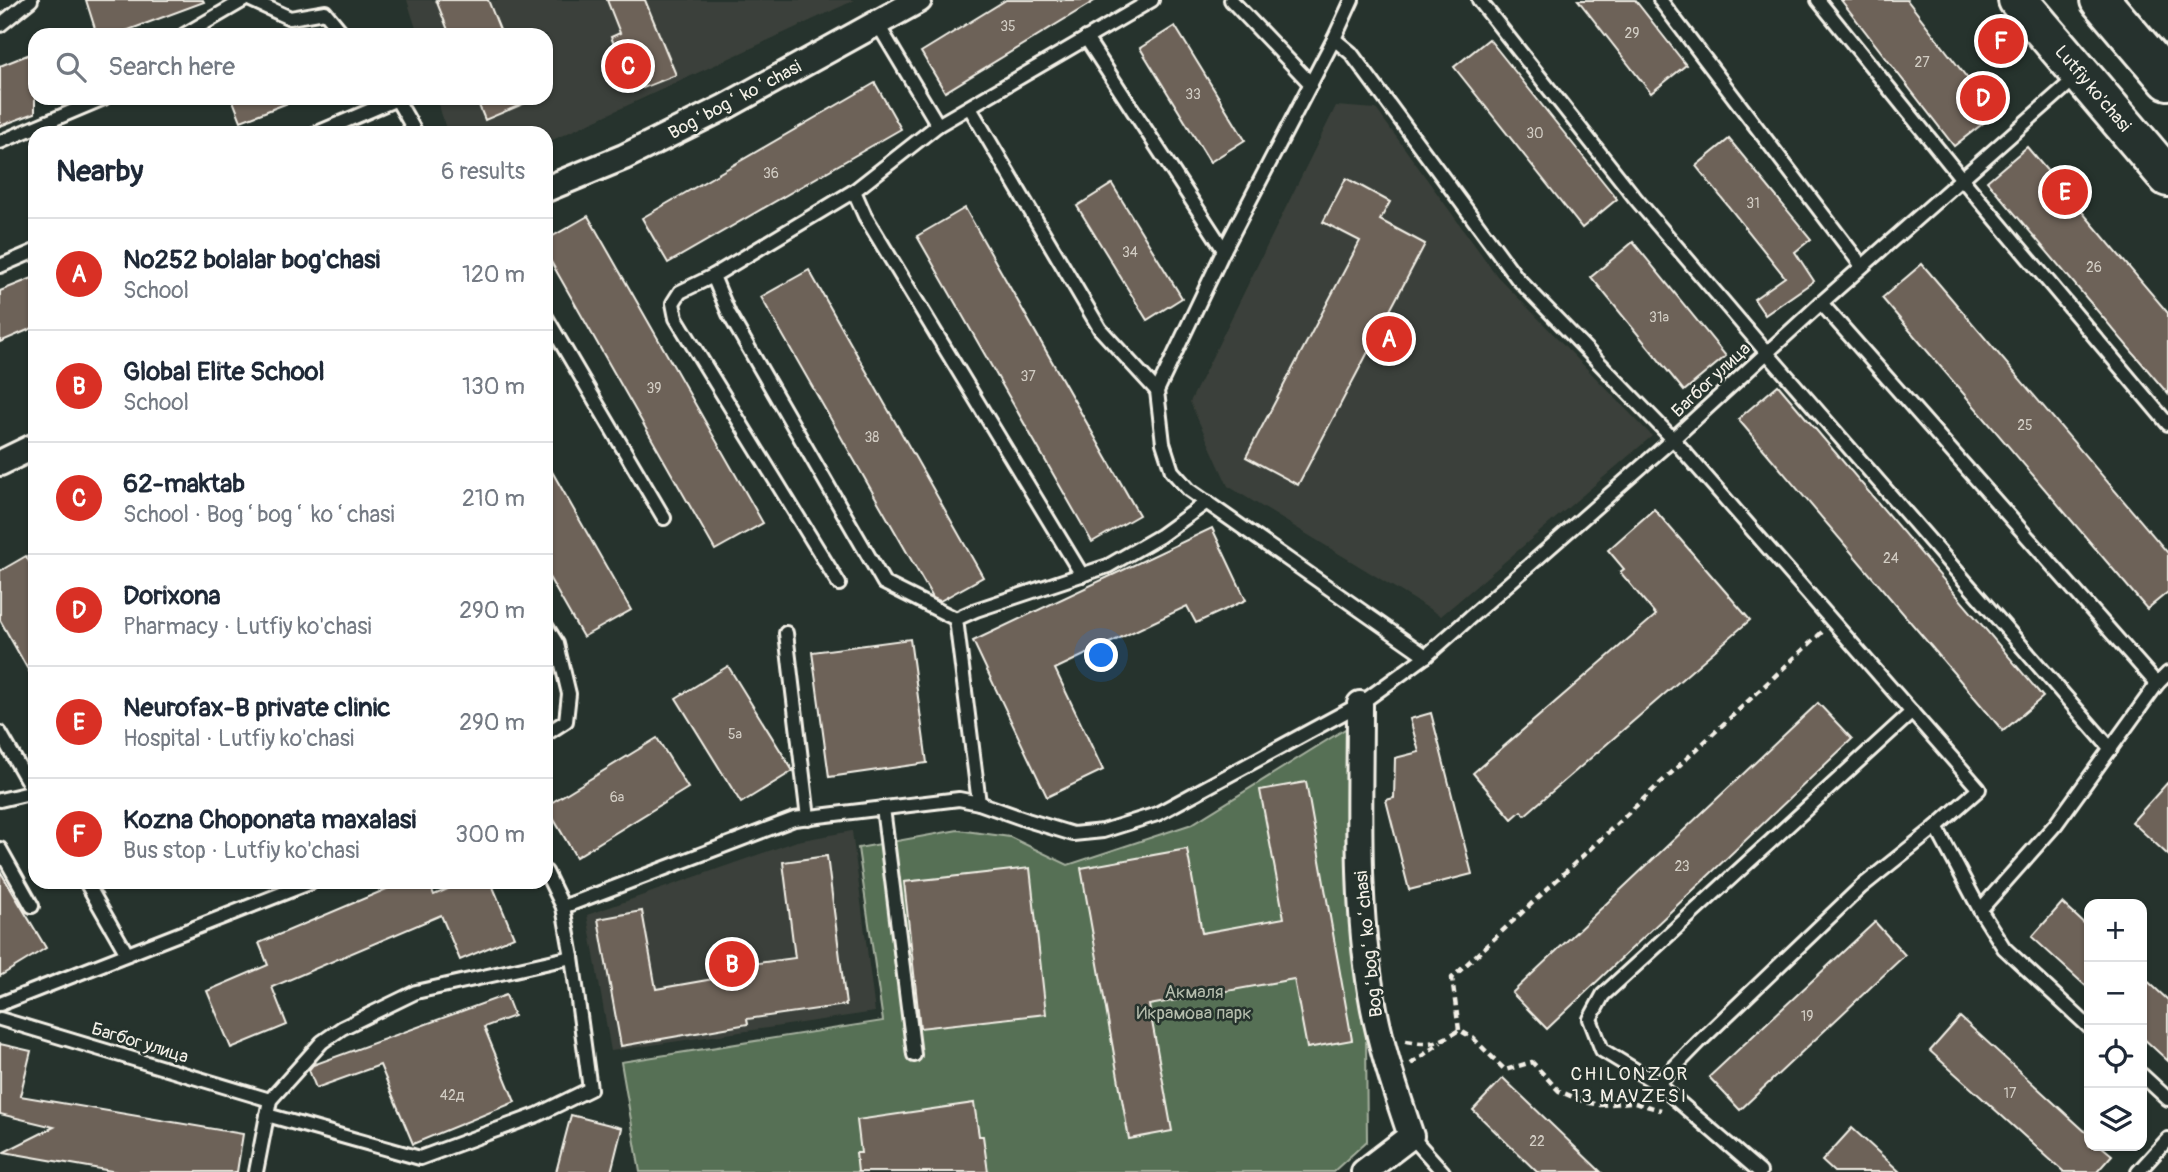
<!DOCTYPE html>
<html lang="en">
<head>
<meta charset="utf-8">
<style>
	:root { --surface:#fff; --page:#f6f6f7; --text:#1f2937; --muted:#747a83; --line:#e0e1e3; --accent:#d93025 }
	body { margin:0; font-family:Pangolin,sans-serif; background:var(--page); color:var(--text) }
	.controls { position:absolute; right:21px; bottom:21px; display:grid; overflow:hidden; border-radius:14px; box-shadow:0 2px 5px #0004 }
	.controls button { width:63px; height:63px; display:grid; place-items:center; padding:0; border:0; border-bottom:2px solid var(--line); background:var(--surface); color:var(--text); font:35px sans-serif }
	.you { position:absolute; left:1102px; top:656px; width:24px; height:24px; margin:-18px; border:5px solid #fff; border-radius:50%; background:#1a73e8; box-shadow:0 0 0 10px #1a73e833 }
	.badge { display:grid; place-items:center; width:46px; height:46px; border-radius:50%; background:var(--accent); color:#fff; font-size:23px; font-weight:700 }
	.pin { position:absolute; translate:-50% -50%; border:4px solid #fff; box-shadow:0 2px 7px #0006 }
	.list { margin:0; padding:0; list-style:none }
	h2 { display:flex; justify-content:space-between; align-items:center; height:91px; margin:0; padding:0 28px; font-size:30px }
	h2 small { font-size:23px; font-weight:400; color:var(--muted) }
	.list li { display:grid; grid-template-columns:46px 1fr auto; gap:21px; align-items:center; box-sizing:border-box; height:112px; padding:0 28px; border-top:2px solid var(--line) }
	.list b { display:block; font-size:26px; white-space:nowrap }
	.list p { margin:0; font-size:23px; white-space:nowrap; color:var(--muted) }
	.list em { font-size:23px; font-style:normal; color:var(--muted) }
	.icon { flex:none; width:38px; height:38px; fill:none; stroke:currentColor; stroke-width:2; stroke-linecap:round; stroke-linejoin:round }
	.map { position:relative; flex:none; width:2168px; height:1172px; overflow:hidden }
	.search { position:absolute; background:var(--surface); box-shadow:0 2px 5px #0004; left:28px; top:28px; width:525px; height:77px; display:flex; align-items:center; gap:18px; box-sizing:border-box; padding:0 24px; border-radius:21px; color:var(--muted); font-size:26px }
	.panel { position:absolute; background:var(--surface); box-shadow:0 2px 5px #0004; left:28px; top:126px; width:525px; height:763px; border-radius:21px }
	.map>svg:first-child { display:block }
	.built { fill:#3b413a }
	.green { fill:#566f55; stroke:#a5b09e; stroke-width:2 }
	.building { fill:#6d6259; stroke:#f4f1e8; stroke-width:2 }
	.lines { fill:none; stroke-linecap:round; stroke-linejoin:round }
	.service-casing { stroke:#f4f1e8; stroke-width:18 }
	.minor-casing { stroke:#f4f1e8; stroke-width:30 }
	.primary-casing { stroke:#f4f1e8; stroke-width:44 }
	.path { stroke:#f4f1e8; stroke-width:4.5; stroke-dasharray:7 5; stroke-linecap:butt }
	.service { stroke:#26332d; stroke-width:12 }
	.minor { stroke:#26332d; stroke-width:24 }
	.primary { stroke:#26332d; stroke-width:38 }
	.labels { text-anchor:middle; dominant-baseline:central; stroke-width:5; stroke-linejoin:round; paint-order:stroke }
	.number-label { font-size:14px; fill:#d2cdc4 }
	.street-label { font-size:18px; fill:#f4f1e8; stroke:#26332d }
	.park-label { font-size:18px; fill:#b5bdad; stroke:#26332d }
	.neighbourhood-label { font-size:19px; letter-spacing:2px; fill:#f4f1e8; stroke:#26332d }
</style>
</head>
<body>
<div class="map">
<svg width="2168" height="1172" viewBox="0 0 2168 1172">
	<rect width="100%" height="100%" fill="#26332d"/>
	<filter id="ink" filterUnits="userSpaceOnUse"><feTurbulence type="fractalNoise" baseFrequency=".0143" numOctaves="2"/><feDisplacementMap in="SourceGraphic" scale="14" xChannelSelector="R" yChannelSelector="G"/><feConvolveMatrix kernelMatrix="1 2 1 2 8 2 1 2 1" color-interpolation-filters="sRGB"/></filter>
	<g filter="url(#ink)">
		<!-- built -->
		<g class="built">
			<polygon points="407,0 855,0 546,143 546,133 447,133 437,98 546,98 546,35 418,35"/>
			<polygon points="1336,106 1376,109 1497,276 1652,436 1441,616 1228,486 1190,402"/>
			<polygon points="852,831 875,1012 611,1051 587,915 797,841"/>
		</g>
		<!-- green -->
		<polygon class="green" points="1363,718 1367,1141 1333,1172 640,1172 621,1062 883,1021 858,848 958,830 1010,837 1068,865 1192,824"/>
		<!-- building -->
		<g class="building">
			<polygon points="86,0 203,0 204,2 115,35 97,35"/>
			<polygon points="436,0 488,0 502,35 450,35"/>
			<polygon points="607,0 645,0 676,75 643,88 633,63 623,66 611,37 620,33"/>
			<polygon points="1006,0 1096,0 945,92 921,52"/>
			<polygon points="1578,0 1635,0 1686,65 1651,93"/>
			<polygon points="1841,0 1907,0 1995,114 1954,146"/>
			<polygon points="1175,26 1245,140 1210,162 1140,48"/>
			<polygon points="1489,39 1617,199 1582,228 1454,67"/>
			<polygon points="35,52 35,113 0,126 0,66"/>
			<polygon points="875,83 901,129 668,263 642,218"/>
			<polygon points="232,98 297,98 298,99 241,121"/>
			<polygon points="476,98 537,98 485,120"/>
			<polygon points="1729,139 1811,239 1795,252 1814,281 1765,315 1754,299 1785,277 1696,166"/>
			<polygon points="2027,147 2168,313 2168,394 1987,181"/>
			<polygon points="1346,178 1390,202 1380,220 1425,244 1298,485 1246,457 1360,241 1323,222"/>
			<polygon points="1112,184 1182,298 1147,320 1077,206"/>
			<polygon points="965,208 1139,515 1092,542 917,236"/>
			<polygon points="588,216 763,523 715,550 546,253 546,240"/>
			<polygon points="1633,242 1726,356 1684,391 1591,277"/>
			<polygon points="1922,264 2168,553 2168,592 2147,609 1882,298"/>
			<polygon points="809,270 983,577 940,601 933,598 761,297"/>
			<polygon points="35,277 35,327 0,342 0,291"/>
			<polygon points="1778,385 2043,697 2003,731 1738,419"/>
			<polygon points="546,461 631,610 583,637 546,572"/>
			<polygon points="1654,509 1750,620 1525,815 1521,811 1512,819 1473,773 1656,615 1620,572 1624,569 1608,550"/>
			<polygon points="1212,528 1246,600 1196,623 1187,606 1055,669 1103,770 1047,797 973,641"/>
			<polygon points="26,556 35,572 35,682 0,620 0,571"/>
			<polygon points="910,639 927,763 829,777 812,652"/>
			<polygon points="728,666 793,771 741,803 676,698"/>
			<polygon points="1818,703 1852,739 1547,1029 1512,993"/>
			<polygon points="1431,713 1472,874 1409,890 1386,800 1394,798 1395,758 1419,752 1410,719"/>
			<polygon points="657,738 688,788 576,857 546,806"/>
			<polygon points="1306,782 1352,1040 1307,1048 1294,979 1149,1005 1172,1131 1129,1139 1081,868 1187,849 1202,933 1284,918 1260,790"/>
			<polygon points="2168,782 2168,855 2132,822"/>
			<polygon points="827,856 846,1005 747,1019 748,1024 621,1046 598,919 642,911 656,989 753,972 751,964 795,958 783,862"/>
			<polygon points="1030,868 1046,1014 920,1028 904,882"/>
			<polygon points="0,871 46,948 0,976"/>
			<polygon points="403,882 429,882 434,895 464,882 491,882 514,937 460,960 441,915 272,987 287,1025 231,1048 207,991 268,965 259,943"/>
			<polygon points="2062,903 2089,928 2089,989 2032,937"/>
			<polygon points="1875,922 1905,955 1740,1110 1709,1077"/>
			<polygon points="2142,976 2168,1000 2168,1061 2142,1037"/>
			<polygon points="506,995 514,1016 484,1027 515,1102 413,1144 380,1065 316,1088 309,1070 313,1065"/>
			<polygon points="1960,1017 2089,1135 2089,1146 2101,1146 2112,1155 2097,1172 2064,1172 1930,1051"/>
			<polygon points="0,1044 31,1051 20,1096 243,1134 237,1172 117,1172 4,1152 54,1127 0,1114"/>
			<polygon points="1503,1078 1601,1172 1537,1172 1473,1110"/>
			<polygon points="974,1103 979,1136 983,1136 988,1172 858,1172 856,1153 861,1153 857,1120"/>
			<polygon points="571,1115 622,1128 611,1172 556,1172"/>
			<polygon points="1852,1128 1900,1172 1834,1172 1822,1161"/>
		</g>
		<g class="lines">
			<defs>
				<g id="service">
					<polyline points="251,0 290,18 325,12 344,35"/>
					<polyline points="1231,0 1311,84"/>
					<polyline points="1352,0 1334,39 1224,250 1157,391 1163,443 1172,471 1189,490 1426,656"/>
					<polyline points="1479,0 1636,199 1767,353 2111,749"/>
					<polyline points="1660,0 1862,266"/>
					<polyline points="1818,0 1962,179 2168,424"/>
					<polyline points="877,23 938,125 854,191 865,216 1082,575"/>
					<polyline points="0,25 31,0"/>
					<polyline points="184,35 244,0"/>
					<polyline points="1086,38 1224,250"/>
					<polyline points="1334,39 1351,53 1517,278 1673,439 1979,789 1936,827 1980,910 2004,948 2089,1027"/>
					<polyline points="396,98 416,133"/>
					<polyline points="970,108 1100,329 1157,391"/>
					<polyline points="938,125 1152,0"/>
					<polyline points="317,133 397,99"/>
					<polyline points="0,142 104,98"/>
					<polyline points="854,191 713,276 729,314 884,583 956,619"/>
					<polyline points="0,266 35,251"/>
					<polyline points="713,276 680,292 673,303 676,318 839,584"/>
					<polyline points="1821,303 2157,684"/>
					<polyline points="546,317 664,518"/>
					<polyline points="546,626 557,644 569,694 566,721 546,734"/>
					<polyline points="786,633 808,818"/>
					<polyline points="0,733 35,794"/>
					<polyline points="0,800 34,792"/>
					<polyline points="979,803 956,619 976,610 1108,566 1160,536 1207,502"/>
					<polyline points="883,808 914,1055"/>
					<polyline points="0,849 32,906"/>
					<polyline points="86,882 127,954"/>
					<polyline points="563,907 794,819 959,799 979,803 1027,820 1073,834 1103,831 1157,814 1360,704 1426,656 1673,439 1821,303 2079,75"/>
					<polyline points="1980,910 2056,824 2157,684 2168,673"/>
					<polyline points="0,1004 312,882"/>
					<polyline points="0,1019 270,1100"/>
					<polyline points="2142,1075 2168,1099"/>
					<polyline points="1658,1084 1699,1042 1861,887 1936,827"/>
					<polyline points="267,1115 420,1158 537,1115 590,1089 572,957"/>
					<polyline points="1411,1136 1443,1172"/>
					<polyline points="256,1172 270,1100 322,1042 342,1028 416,992 572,957 563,907 546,872"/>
					<polyline points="1760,1172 1658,1084 1602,1050 1590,1019 1603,995 1912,712"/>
					<polyline points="2138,1172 2168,1139"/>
				</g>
				<g id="minor">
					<polyline points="546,189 624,157 725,107 919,0"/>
					<polyline points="0,463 35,446"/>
					<path d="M1360 704C1360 799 1355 897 1371 992 1379 1042 1395 1089 1411 1136L1364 1172"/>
				</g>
				<g id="primary">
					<path id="s1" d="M2018 0 2168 177"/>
					<polyline points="2100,0 2168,80"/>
				</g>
			</defs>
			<!-- service casing -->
			<use href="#service" class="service-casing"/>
			<!-- minor casing -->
			<use href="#minor" class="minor-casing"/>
			<!-- primary casing -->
			<use href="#primary" class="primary-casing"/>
			<!-- path -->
			<g class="path">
				<polyline points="1459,1030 1452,978 1822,632"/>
				<path d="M1406 1041C1431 1045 1438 1044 1459 1030L1473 1038 1505 1070 1532 1062 1559 1091 1585 1102 1600 1105 1631 1102 1661 1110"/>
				<polyline points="1411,1064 1441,1042"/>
			</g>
			<!-- service -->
			<use href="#service" class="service"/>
			<!-- minor -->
			<use href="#minor" class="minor"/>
			<!-- primary -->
			<use href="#primary" class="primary"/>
		</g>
	</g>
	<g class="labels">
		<!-- number labels -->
		<g class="number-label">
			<text x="1008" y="26">35</text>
			<text x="1632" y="33">29</text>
			<text x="1922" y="62">27</text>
			<text x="1193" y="94">33</text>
			<text x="1535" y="133">30</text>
			<text x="771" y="173">36</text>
			<text x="1753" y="203">31</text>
			<text x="1130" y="252">34</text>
			<text x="2094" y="267">26</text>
			<text x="1659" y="317">31а</text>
			<text x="1028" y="376">37</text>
			<text x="654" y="388">39</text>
			<text x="2025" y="425">25</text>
			<text x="872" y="437">38</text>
			<text x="1891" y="558">24</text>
			<text x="735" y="734">5а</text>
			<text x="617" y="797">6а</text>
			<text x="1682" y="866">23</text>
			<text x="1807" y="1016">19</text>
			<text x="2010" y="1093">17</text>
			<text x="452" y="1095">42д</text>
			<text x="1537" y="1141">22</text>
		</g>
		<!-- street labels -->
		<g class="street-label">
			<text stroke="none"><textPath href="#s1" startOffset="116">Lutfiy ko'chasi</textPath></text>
			<text transform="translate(735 100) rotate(-28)">Bogʻbogʻ koʻchasi</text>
			<text transform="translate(1711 380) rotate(-43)">Багбог улица</text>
			<text transform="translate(1369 944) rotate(-96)">Bogʻbogʻ koʻchasi</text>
			<text transform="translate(140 1043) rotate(17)">Багбог улица</text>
		</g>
		<!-- park labels -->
		<g class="park-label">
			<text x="1194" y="992">Акмаля<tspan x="1194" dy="21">Икрамова парк</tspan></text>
		</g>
		<!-- neighbourhood labels -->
		<g class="neighbourhood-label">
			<text x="1630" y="1074">CHILONZOR<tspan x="1630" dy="22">13 MAVZESI</tspan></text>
		</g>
	</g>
</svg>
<div class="controls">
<button>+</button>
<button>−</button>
<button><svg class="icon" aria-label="locate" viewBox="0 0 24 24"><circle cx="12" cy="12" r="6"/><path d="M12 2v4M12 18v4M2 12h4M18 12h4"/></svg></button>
<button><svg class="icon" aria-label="layers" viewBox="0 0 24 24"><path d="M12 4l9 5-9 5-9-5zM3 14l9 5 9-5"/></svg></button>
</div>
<div class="you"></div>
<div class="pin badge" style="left:1389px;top:339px">A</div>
<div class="pin badge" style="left:732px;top:964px">B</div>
<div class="pin badge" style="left:628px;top:66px">C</div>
<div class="pin badge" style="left:1983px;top:98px">D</div>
<div class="pin badge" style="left:2065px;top:192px">E</div>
<div class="pin badge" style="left:2001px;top:41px">F</div>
<div class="search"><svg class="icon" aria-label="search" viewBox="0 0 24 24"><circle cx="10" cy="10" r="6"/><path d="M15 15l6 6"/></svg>Search here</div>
<section class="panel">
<h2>Nearby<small>6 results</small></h2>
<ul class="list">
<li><span class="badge">A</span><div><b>№252 bolalar bog'chasi</b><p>School</p></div><em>120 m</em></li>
<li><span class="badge">B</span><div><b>Global Elite School</b><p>School</p></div><em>130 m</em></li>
<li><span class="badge">C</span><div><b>62-maktab</b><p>School · Bogʻbogʻ koʻchasi</p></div><em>210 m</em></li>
<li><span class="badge">D</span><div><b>Dorixona</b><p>Pharmacy · Lutfiy ko'chasi</p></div><em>290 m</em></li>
<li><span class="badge">E</span><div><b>Neurofax-B private clinic</b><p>Hospital · Lutfiy ko'chasi</p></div><em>290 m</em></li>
<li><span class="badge">F</span><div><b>Kozna Choponata maxalasi</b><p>Bus stop · Lutfiy ko'chasi</p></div><em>300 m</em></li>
</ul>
</section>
</div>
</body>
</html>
